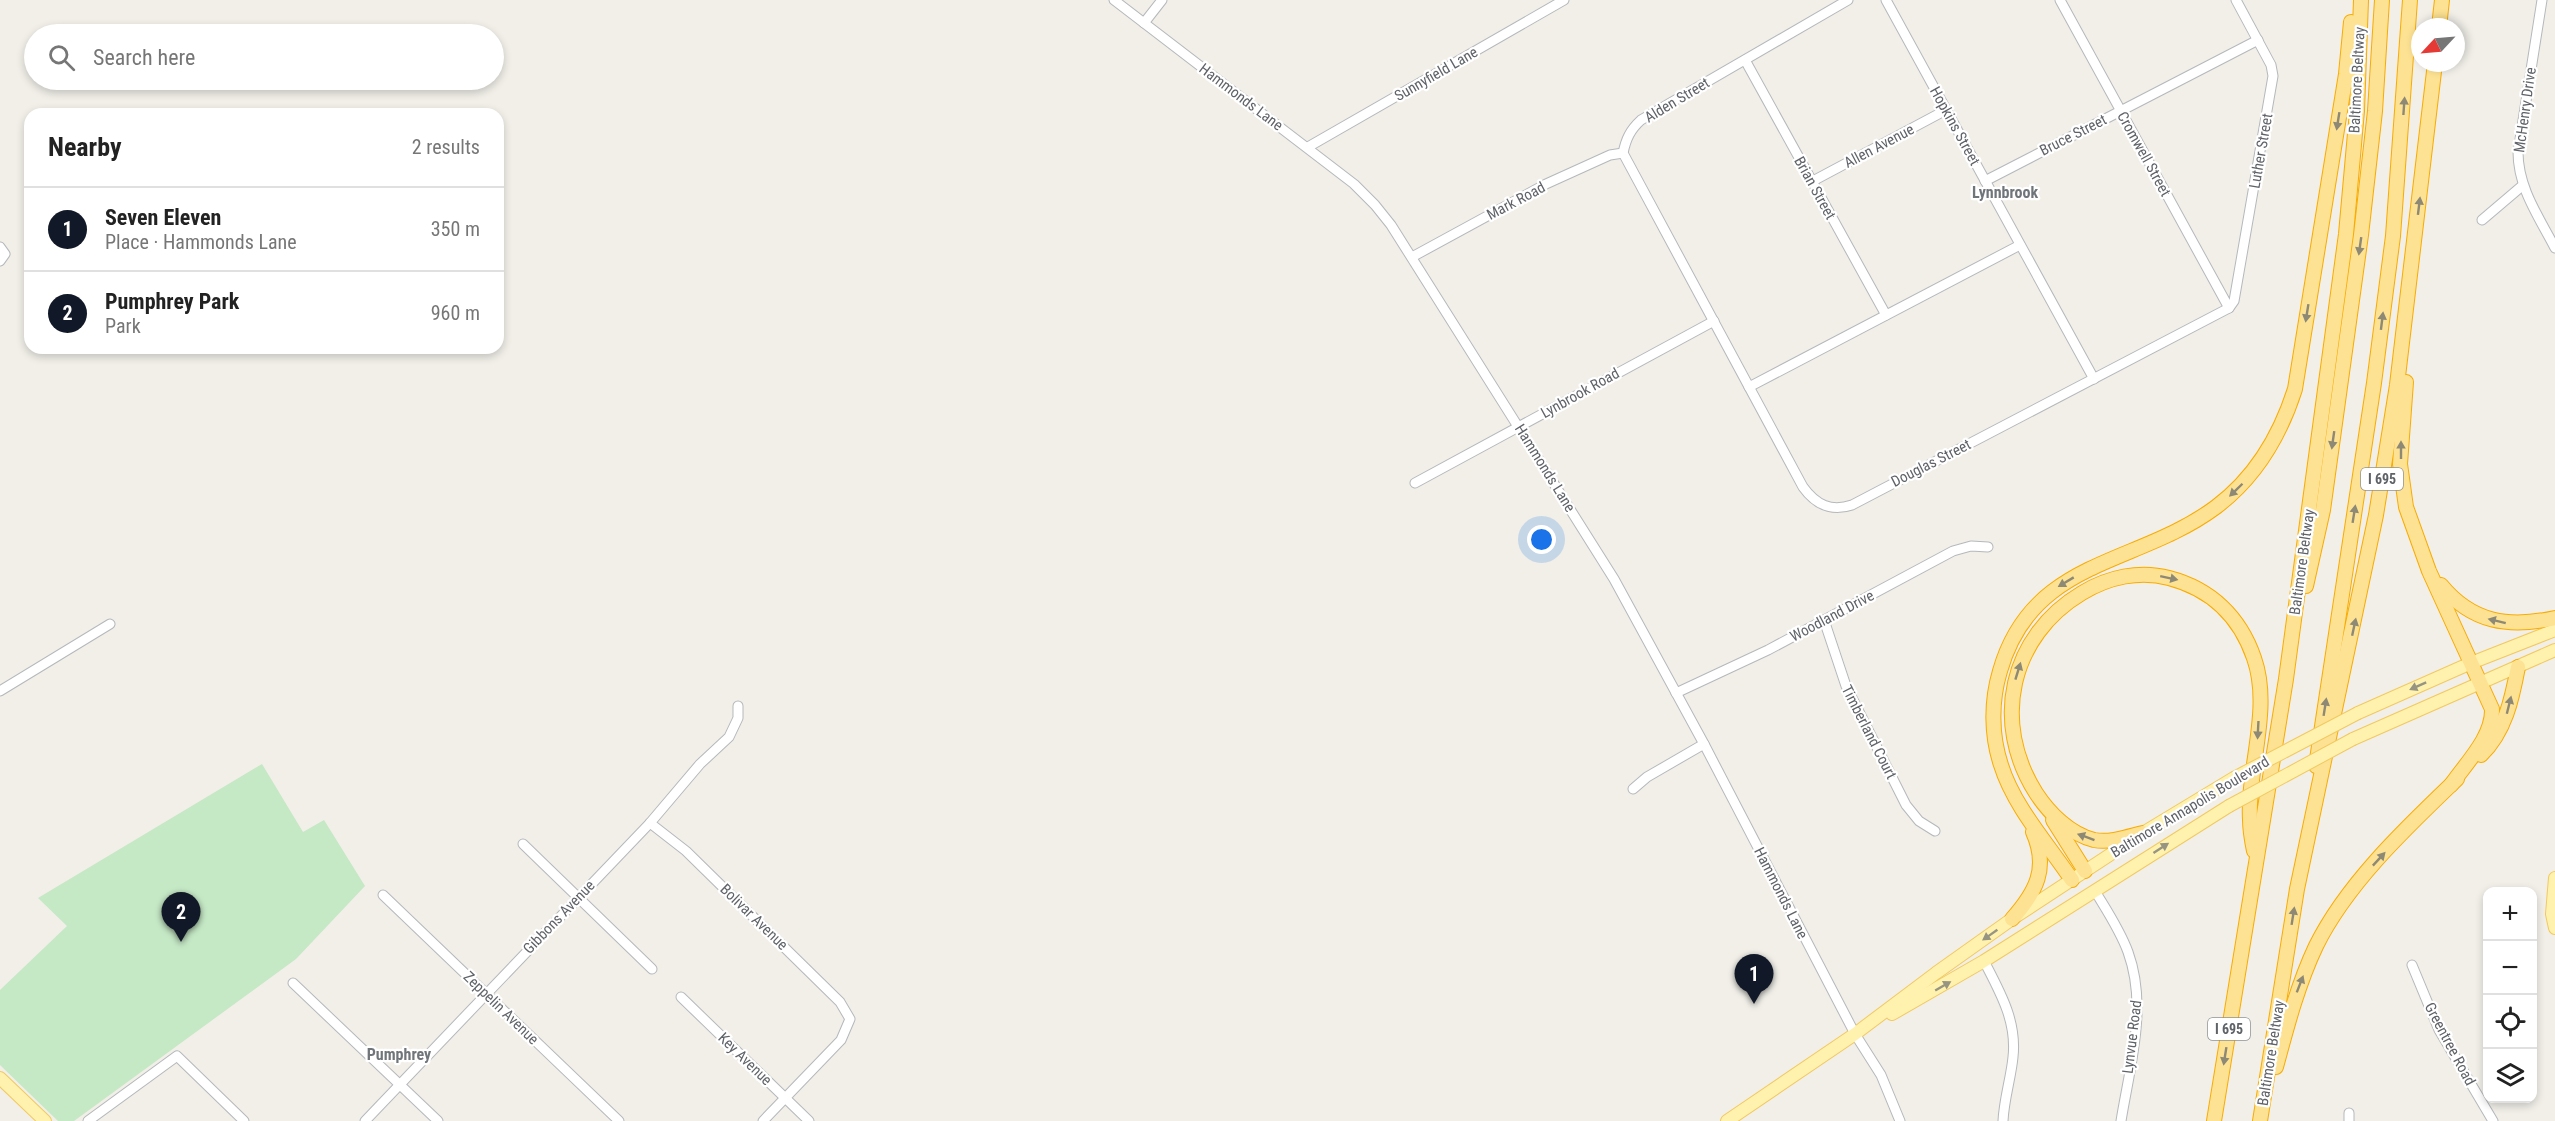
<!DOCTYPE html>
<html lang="en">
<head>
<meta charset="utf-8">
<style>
	:root { --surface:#fff; --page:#f6f6f6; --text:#222; --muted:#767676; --line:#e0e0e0; --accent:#111827 }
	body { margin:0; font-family:"Roboto Condensed",sans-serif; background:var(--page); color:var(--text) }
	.controls { position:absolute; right:18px; bottom:18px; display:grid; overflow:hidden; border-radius:12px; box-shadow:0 3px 9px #0003 }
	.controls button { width:54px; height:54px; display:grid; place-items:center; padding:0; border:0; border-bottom:2px solid var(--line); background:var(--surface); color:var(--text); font:30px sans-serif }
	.compass { position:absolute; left:2411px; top:18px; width:54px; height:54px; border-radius:50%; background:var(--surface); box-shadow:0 3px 9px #0003; rotate:244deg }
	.you { position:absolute; left:1542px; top:540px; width:21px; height:21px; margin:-15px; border:4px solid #fff; border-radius:50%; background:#1a73e8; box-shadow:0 0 0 9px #1a73e833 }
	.badge { display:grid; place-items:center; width:39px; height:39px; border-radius:50%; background:var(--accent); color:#fff; font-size:20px; font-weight:700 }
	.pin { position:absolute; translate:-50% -50px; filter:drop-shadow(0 2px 3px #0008) }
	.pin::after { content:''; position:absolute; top:32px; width:21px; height:18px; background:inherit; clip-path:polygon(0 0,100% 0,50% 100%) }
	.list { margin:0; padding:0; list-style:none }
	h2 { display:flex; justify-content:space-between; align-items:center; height:78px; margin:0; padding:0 24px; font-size:26px }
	h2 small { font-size:20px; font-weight:400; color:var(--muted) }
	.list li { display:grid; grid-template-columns:39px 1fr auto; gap:18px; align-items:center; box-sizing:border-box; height:84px; padding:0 24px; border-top:2px solid var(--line) }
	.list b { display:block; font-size:22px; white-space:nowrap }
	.list p { margin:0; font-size:20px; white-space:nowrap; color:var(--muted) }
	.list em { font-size:20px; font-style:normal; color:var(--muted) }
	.icon { flex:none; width:33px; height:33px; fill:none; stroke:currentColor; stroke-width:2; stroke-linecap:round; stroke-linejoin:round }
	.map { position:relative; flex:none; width:2555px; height:1121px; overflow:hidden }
	.search { position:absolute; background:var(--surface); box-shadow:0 3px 9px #0003; left:24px; top:24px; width:480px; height:66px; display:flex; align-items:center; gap:15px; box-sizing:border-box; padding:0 21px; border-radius:33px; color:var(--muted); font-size:22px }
	.panel { position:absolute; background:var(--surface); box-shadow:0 3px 9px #0003; left:24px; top:108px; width:480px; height:246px; border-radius:18px }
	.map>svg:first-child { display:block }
	.green { fill:#c5e8c5 }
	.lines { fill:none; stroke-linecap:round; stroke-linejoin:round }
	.minor-casing { stroke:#b5b8bc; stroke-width:11 }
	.major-casing { stroke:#f2c960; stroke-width:14 }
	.highway-casing { stroke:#f9ab00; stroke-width:16 }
	.minor { stroke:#fff; stroke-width:9 }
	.major { stroke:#fff2af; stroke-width:12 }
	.highway { stroke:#fde293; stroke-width:14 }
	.major-bridge-casing { stroke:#f2c960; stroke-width:14; stroke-linecap:butt }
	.major-bridge { stroke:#fff2af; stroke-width:12 }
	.oneway { fill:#8e8975 }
	.oneway2 { fill:#979581 }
	.labels { text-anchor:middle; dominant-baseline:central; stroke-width:4.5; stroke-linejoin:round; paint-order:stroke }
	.shield { fill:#fff; stroke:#8f9295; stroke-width:1.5 }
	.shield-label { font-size:14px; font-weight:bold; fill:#5f6368 }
	.street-label { font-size:15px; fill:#5f6368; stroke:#fff }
	.neighbourhood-label { font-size:16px; font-weight:bold; fill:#70757a; stroke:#fff }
</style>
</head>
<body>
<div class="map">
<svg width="2555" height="1121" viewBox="0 0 2555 1121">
	<rect width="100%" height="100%" fill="#f1efe8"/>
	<!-- green -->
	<polygon class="green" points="262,764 303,832 324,820 365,886 296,959 74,1121 58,1121 0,1065 0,990 67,926 38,898"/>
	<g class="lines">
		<defs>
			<g id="minor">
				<polyline points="1114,0 1354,184 1375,205 1391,225 1614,579 1704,744 1855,1034 1881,1075 1900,1121"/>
				<path d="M1848 0 1641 120C1630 130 1626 139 1623 153L1803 487C1816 505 1831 512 1852 505L2229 308 2234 301 2273 76 2271 65 2236 0"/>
				<polyline points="1886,0 2094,379"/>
				<polyline points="2060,0 2229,308"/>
				<path d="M2542 0 2518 152C2518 188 2539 217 2555 248"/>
				<polyline points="1144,23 1162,0"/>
				<polyline points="1745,60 1886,315"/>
				<polyline points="1308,147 1564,0"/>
				<polyline points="1985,181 2258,40"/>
				<polyline points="1811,182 1946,110"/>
				<polyline points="2482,220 2522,186"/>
				<polyline points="0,247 5,254 0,261"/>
				<polyline points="1412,257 1546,184 1610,155 1623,153"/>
				<polyline points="1749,387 2020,245"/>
				<polyline points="1415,483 1714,321"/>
				<polyline points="1824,620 1846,686 1906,805 1919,821 1935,831"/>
				<polyline points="0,691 110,624"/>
				<polyline points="1676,693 1768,650 1953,551 1971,546 1988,547"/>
				<polyline points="1633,789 1647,777 1704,744"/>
				<polyline points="650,823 686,851 840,1002 850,1019 841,1040 763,1121"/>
				<polyline points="523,844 652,969"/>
				<path d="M2095 891C2107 911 2120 930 2128 952 2148 1007 2130 1065 2121 1121"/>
				<polyline points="383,895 619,1121"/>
				<path d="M1984 961C2000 992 2017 1021 2013 1057 2011 1078 2004 1099 2003 1121"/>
				<polyline points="2412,965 2439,1030 2493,1121"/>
				<polyline points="293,983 438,1121"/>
				<polyline points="681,997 809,1121"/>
				<polyline points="88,1121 177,1056 244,1121"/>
				<polyline points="365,1121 650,823 700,764 729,737 738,718 738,706"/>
				<polyline points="2349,1121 2349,1113"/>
			</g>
			<g id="major">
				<polyline points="2358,713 2471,663 2555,630"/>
				<polyline points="2353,739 2555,650"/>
				<polyline points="2555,878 2552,914 2555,928"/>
				<polyline points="1892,1014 1984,961 2229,806"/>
				<polyline points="0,1078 45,1121"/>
				<polyline points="1727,1121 1855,1034 1936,973 2012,919 2143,833 2234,778"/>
			</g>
			<g id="highway">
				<polyline points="2439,27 2442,0"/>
				<path d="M2406 382 2400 464 2406 507 2429 571 2492 709C2493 737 2466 763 2451 785"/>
				<path d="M2441 585C2472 623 2509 628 2555 618"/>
				<polyline points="2306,586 2323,510 2361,235 2375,111 2382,0"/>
				<path d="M2481 755C2505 732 2512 699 2518 667"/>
				<polyline points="2316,766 2374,383 2393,236 2410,0"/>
				<polyline points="2053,820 2085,871"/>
				<path d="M2143 833C2127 837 2110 843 2094 840 2070 834 2049 813 2036 793 1991 722 2010 636 2082 593 2108 577 2140 570 2169 578 2211 589 2240 617 2254 658 2272 709 2247 768 2250 820 2250 830 2252 841 2254 851"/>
				<path d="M2072 880C2048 844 2014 807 2001 765 1991 735 1991 701 2000 671 2032 558 2137 566 2216 507 2256 477 2280 436 2295 389L2346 74 2351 22"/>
				<path d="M2012 919C2036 892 2049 868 2033 832"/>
				<path d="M2276 1067C2287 1026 2298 984 2316 946 2347 883 2407 827 2457 779"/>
				<polyline points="2214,1121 2286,679 2346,234 2357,111 2361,0"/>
				<polyline points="2260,1121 2297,889 2376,515 2397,385 2435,63"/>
			</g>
		</defs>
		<!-- minor casing -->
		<use href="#minor" class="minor-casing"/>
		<!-- major casing -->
		<use href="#major" class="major-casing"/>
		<!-- highway casing -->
		<use href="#highway" class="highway-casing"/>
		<!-- minor -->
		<use href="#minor" class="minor"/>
		<!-- major -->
		<use href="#major" class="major"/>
		<!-- highway -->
		<use href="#highway" class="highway"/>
		<defs>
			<g id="major-bridge">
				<polyline points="2234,778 2358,713"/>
				<polyline points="2229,806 2353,739"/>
			</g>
		</defs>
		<!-- major-bridge casing -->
		<use href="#major-bridge" class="major-bridge-casing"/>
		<!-- major-bridge -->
		<use href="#major-bridge" class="major-bridge"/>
	</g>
	<!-- one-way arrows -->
	<defs><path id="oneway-solid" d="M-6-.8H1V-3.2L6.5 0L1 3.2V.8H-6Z" transform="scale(1.5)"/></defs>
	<g class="oneway">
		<use href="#oneway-solid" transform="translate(2404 106) rotate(-86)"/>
		<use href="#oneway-solid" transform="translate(2338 121) rotate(99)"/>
		<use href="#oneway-solid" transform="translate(2419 206) rotate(-83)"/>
		<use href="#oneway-solid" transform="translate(2360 246) rotate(98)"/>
		<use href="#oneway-solid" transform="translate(2307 313) rotate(99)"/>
		<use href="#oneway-solid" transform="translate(2382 321) rotate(-83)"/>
		<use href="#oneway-solid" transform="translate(2333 440) rotate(98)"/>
		<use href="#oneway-solid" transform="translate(2401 450) rotate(-90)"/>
		<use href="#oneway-solid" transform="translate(2236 490) rotate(136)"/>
		<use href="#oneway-solid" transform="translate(2354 514) rotate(-81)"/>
		<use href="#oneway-solid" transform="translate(2169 578) rotate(12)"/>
		<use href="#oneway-solid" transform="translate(2066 582) rotate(149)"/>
		<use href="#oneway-solid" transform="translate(2497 621) rotate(-166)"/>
		<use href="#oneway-solid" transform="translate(2354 627) rotate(-78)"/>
		<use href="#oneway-solid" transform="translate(2018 671) rotate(-73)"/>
		<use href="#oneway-solid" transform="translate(2509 705) rotate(-76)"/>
		<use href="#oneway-solid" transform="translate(2325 707) rotate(-81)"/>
		<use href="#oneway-solid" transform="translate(2258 730) rotate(93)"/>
		<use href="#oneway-solid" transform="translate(2086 837) rotate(-160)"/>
		<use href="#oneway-solid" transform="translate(2379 859) rotate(-47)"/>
		<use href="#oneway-solid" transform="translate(2293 916) rotate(-81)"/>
		<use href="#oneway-solid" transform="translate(2300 984) rotate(-69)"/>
		<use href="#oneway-solid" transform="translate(2225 1056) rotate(99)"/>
	</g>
	<g class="oneway2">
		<use href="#oneway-solid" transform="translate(2418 686) rotate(156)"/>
		<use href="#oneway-solid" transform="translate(2161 848) rotate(-33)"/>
		<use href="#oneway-solid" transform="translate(1990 935) rotate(145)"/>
		<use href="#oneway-solid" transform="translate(1943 986) rotate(-30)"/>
	</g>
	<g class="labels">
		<!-- shield labels -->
		<g class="shield">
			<rect x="2361" y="468" width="42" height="22" rx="4.5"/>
			<rect x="2208" y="1018" width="42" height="22" rx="4.5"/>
		</g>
		<g class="shield-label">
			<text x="2382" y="479">I 695</text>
			<text x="2229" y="1029">I 695</text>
		</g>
		<!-- street labels -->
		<g class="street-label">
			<text transform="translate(1436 74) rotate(-30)">Sunnyfield Lane</text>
			<text transform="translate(2357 80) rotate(-87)">Baltimore Beltway</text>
			<text transform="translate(1241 97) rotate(37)">Hammonds Lane</text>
			<text transform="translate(1677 100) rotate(-31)">Alden Street</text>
			<text transform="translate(2525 110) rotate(-82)">McHenry Drive</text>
			<text transform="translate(1955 126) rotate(61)">Hopkins Street</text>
			<text transform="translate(2073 135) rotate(-27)">Bruce Street</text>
			<text transform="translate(1879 146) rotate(-28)">Allen Avenue</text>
			<text transform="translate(2261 151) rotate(-80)">Luther Street</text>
			<text transform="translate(2144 154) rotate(61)">Cromwell Street</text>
			<text transform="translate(1815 188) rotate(61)">Brian Street</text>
			<text transform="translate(1516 201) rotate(-28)">Mark Road</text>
			<text transform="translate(1580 393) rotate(-29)">Lynbrook Road</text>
			<text transform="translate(1931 463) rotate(-27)">Douglas Street</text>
			<text transform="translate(1545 468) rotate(58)">Hammonds Lane</text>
			<text transform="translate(2302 562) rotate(-82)">Baltimore Beltway</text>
			<text transform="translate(1832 616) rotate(-28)">Woodland Drive</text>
			<text transform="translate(1869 732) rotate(63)">Timberland Court</text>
			<text transform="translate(2190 807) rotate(-31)">Baltimore Annapolis Boulevard</text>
			<text transform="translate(1781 893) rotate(63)">Hammonds Lane</text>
			<text transform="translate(559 917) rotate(-46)">Gibbons Avenue</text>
			<text transform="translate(754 917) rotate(44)">Bolivar Avenue</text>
			<text transform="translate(501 1008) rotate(44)">Zeppelin Avenue</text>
			<text transform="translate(2132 1037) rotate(-83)">Lynvue Road</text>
			<text transform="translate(2450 1044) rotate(62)">Greentree Road</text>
			<text transform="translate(2271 1053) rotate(-81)">Baltimore Beltway</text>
			<text transform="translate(745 1059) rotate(44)">Key Avenue</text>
		</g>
		<!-- neighbourhood labels -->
		<g class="neighbourhood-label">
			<text x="2005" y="192">Lynnbrook</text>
			<text x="399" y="1054">Pumphrey</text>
		</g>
	</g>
</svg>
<div class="controls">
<button>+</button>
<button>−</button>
<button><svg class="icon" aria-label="locate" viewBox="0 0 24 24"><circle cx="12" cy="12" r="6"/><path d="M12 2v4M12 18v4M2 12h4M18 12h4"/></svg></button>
<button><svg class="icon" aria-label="layers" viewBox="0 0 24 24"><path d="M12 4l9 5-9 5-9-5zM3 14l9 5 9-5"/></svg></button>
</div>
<svg class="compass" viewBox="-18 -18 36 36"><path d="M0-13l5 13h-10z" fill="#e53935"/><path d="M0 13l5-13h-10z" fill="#767676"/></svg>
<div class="you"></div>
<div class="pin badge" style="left:1754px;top:1004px">1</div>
<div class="pin badge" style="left:181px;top:942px">2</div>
<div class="search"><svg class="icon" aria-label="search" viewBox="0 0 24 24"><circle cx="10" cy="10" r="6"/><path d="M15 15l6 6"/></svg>Search here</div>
<section class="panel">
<h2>Nearby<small>2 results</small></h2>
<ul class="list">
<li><span class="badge">1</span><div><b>Seven Eleven</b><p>Place · Hammonds Lane</p></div><em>350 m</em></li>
<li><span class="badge">2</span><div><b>Pumphrey Park</b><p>Park</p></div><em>960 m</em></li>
</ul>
</section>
</div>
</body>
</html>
